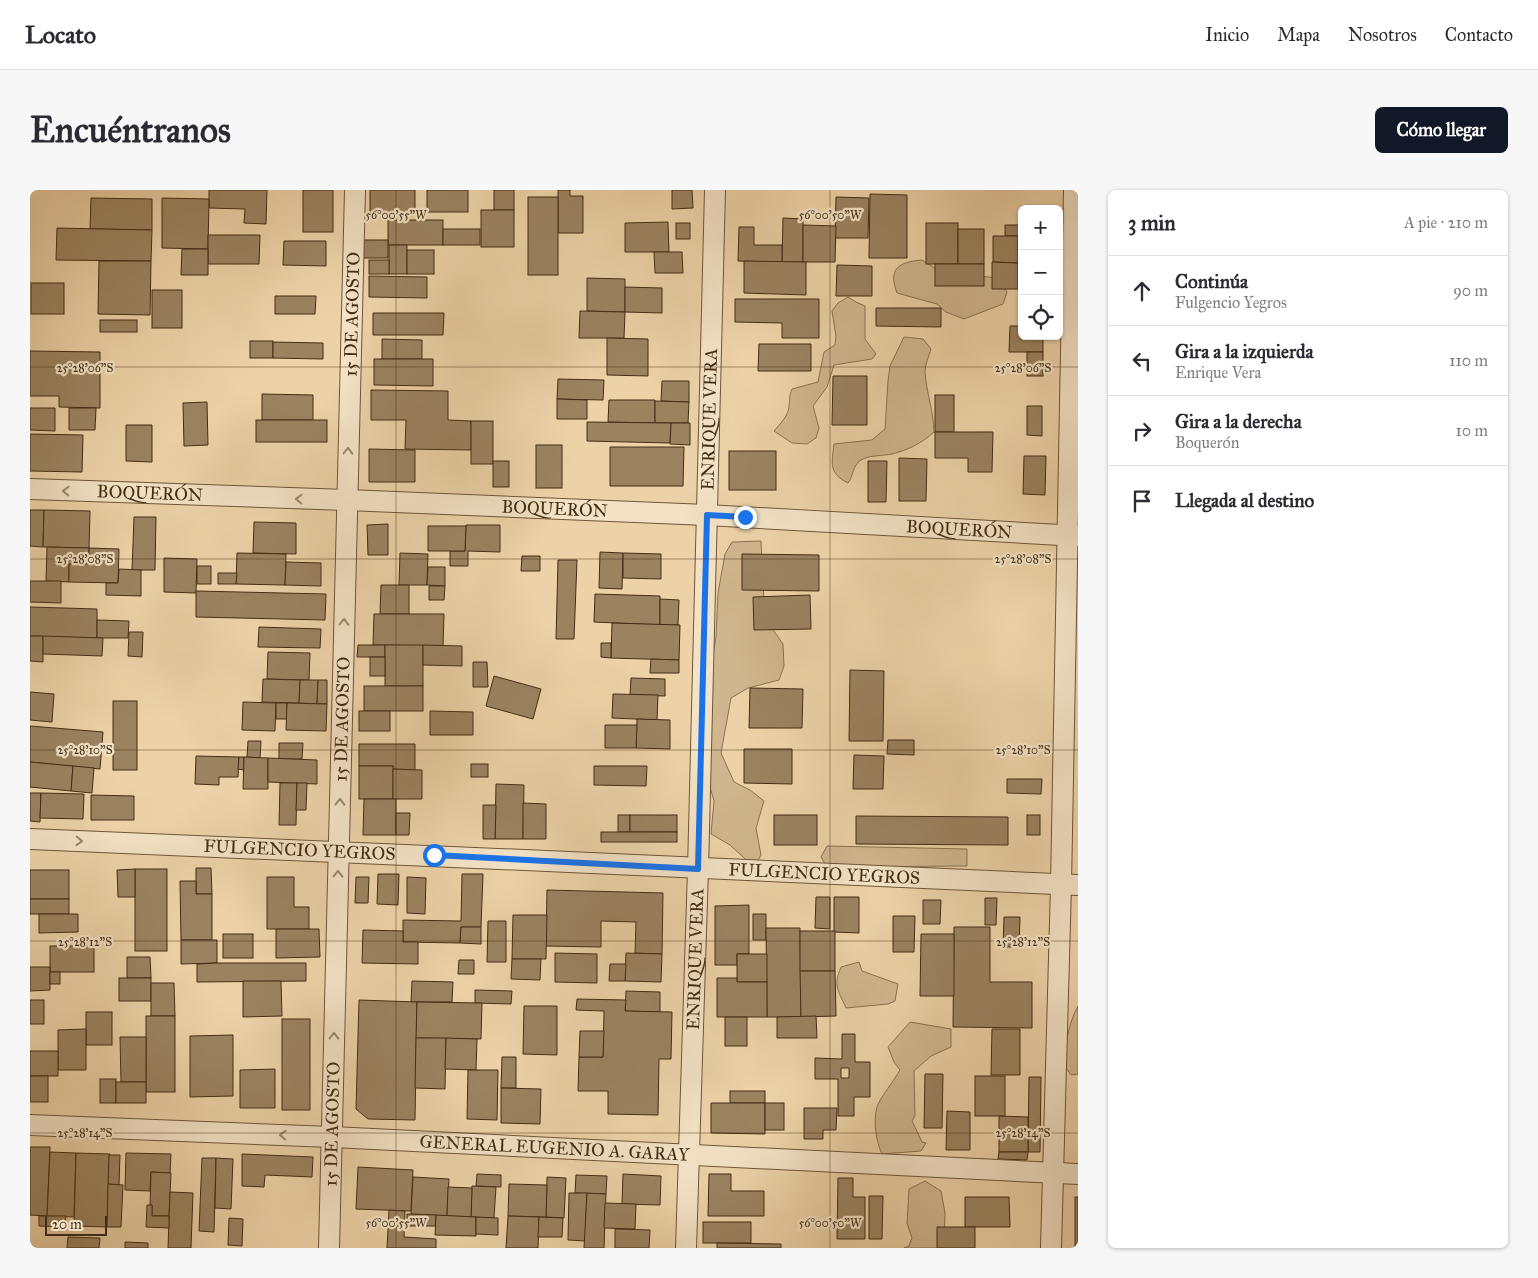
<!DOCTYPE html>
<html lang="es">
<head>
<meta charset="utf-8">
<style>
	:root { --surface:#fff; --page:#f7f7f7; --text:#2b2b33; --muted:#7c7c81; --line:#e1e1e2; --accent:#111827 }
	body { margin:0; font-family:"IM FELL Great Primer",serif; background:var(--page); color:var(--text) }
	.controls { position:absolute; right:15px; top:15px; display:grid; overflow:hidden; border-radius:8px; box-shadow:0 1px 4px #0004 }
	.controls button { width:45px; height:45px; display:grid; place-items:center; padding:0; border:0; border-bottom:1px solid var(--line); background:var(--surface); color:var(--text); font:25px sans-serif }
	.scale { position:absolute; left:15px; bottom:12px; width:62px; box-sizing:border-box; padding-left:5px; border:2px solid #432d14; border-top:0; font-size:14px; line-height:18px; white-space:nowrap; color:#432d14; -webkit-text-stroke:4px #f3e2c6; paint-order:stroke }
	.stop { position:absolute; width:15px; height:15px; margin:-11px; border:4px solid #1a73e8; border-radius:50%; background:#fff }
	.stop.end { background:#1a73e8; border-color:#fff; box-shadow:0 1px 5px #0008 }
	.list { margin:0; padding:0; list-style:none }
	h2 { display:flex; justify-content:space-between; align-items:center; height:65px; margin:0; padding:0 20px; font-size:21px }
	h2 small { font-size:16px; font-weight:400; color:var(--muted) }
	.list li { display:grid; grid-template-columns:32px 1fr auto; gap:15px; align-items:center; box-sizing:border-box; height:70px; padding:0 20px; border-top:1px solid var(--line) }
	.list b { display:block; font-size:19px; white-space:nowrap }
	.list p { margin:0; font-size:16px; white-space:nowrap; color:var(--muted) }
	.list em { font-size:16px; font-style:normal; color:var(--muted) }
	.icon { flex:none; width:28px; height:28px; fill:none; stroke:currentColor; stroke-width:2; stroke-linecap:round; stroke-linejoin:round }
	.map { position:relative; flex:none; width:1048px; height:1058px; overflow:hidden; border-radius:8px }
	header { display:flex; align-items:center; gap:30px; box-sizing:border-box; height:70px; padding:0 25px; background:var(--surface); border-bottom:1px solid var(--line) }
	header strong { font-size:24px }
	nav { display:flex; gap:28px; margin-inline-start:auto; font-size:18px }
	.intro { display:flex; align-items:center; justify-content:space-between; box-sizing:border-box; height:120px; padding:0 30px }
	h1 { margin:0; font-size:35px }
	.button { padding:12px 22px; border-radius:8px; background:var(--accent); color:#fff; font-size:18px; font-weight:700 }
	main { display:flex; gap:30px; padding:0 30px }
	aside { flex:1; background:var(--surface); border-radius:8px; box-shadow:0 1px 4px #0004 }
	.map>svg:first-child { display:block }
	.green { fill:#d0b68e; stroke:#8a7251 }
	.building { fill:#9b8360; stroke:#432d14; fill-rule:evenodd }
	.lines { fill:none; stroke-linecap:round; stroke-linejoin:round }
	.minor-casing { stroke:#6e5639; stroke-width:22 }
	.minor { stroke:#f3e2c6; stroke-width:20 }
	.oneway { stroke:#9b886d }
	.route { stroke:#1a73e8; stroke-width:6 }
	.ticks { fill:none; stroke:#432d14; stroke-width:1; stroke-opacity:0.45 }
	.labels { text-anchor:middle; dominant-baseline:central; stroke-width:4.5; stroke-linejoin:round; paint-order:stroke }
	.street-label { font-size:18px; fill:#432d14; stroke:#f3e2c6 }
	.ticks-label { font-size:12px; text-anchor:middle; fill:#432d14; stroke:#f3e2c6; stroke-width:4.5; stroke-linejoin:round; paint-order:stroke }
</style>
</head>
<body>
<header>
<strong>Locato</strong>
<nav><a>Inicio</a><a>Mapa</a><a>Nosotros</a><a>Contacto</a></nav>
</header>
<div class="intro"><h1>Encuéntranos</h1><a class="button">Cómo llegar</a></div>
<main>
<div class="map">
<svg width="1048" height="1058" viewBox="0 0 1048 1058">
	<rect width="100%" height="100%" fill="#edd2a7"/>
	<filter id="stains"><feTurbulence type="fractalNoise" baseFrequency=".004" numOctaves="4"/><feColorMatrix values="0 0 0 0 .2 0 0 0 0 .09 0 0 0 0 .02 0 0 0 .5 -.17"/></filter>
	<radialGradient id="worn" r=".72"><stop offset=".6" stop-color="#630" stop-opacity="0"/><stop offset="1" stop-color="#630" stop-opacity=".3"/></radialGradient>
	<!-- green -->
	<g class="green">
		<path d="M892 70 911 82 968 88 977 102 973 114 934 129 916 122 907 114 867 103C858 79 868 72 892 70Z"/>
		<path d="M818 107 826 112 835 116V149L846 164 842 169 804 175 797 197 783 216 789 238 786 248 777 254 762 253 744 241C750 234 759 225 759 216 760 209 759 206 762 199L788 192 794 162 805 155 806 146 802 121 808 113Z"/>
		<path d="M874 147 893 149 901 159C899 166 895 175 895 182 896 201 904 223 904 242 892 253 878 260 862 264 853 266 839 265 831 270 822 276 824 285 818 293 798 283 802 273 804 254L842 250 855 239 858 191 860 176Z"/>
		<polygon points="731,351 734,412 739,434 753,454 754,476 749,490 718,498 701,508 691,563 704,592 720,600 734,611 726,638 731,665 724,677 700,655 681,644 684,611 674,576 678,493 686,447 688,403 695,364 702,352"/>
		<polygon points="797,656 937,659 937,676 797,677 791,667"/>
		<path d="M829 772 832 781 868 794 865 811 858 814 816 818C808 800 803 796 811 777Z"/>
		<path d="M1048 816V884L1041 885 1033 874C1036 854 1038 834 1048 816Z"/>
		<path d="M880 832 921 839V857L901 866 884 881 885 926 882 931 892 952 896 953 891 961 852 964C846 951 843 932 847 917 851 906 864 891 870 880L864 872 858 857Z"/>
		<polygon points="895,991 911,1001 915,1023 914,1058 874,1058 879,1056 882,1048 877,1033 879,999"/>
	</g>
	<!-- building -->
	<g class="building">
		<polygon points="179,0 237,0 236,34 214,33 215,19 179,18"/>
		<rect x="273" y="0" width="30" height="42"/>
		<rect x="340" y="0" width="45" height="23"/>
		<rect x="397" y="0" width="41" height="22"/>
		<rect x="464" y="0" width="20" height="20"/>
		<polygon points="528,0 540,0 540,6 553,6 553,43 528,43"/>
		<polygon points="642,0 662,0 663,18 642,19"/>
		<polygon points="840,4 877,5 877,68 839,68"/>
		<rect x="498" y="7" width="30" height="78"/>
		<polygon points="806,7 839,8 838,48 805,48"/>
		<polygon points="61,8 122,9 122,40 60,39"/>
		<polygon points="132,8 179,9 178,59 132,58"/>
		<rect x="451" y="20" width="33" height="37"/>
		<polygon points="753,28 773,29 773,72 752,72"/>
		<rect x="358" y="30" width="55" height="25"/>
		<polygon points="638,32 639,62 595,62 595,33"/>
		<rect x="646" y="33" width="14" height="16"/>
		<rect x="896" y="33" width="32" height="41"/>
		<polygon points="773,35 806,36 805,72 773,72"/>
		<rect x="975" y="35" width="16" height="11"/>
		<polygon points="709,37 724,37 724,55 752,55 752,72 708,71"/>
		<polygon points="27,38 122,40 121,71 26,70"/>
		<rect x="413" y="39" width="37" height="16"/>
		<rect x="928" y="39" width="26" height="35"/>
		<polygon points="178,45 230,45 229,74 178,74"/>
		<polygon points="963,46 988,46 988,73 963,72"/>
		<rect x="331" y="50" width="27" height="18"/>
		<polygon points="254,51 296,51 296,76 253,75"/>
		<rect x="359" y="55" width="18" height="29"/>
		<polygon points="152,59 178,59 178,85 151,85"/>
		<rect x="377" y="60" width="27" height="24"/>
		<polygon points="624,62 652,62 653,83 625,83"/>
		<rect x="339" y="70" width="20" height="14"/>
		<polygon points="69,71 121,71 120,125 68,124"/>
		<polygon points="714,71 776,72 776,105 714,103"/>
		<polygon points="962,72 988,73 988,99 962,99"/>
		<rect x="905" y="74" width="49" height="22"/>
		<polygon points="807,75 842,76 842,106 806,106"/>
		<polygon points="339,86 397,87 397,108 339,107"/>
		<polygon points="557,88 595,89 595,122 557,121"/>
		<rect x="1" y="93" width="33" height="31"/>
		<polygon points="595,97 632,98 632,123 595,122"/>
		<rect x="122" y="100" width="30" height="38"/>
		<polygon points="245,106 286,106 285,124 245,124"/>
		<polygon points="705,109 789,109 789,148 752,148 752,133 705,132"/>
		<polygon points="846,118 911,118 911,137 846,136"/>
		<polygon points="550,121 595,122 594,148 549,148"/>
		<polygon points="343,123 414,123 413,145 343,145"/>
		<rect x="70" y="130" width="37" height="12"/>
		<polygon points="980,136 992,136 992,146 1013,146 1013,162 979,162"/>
		<polygon points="577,148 618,149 618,186 577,185"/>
		<polygon points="352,149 392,150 392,169 352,169"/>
		<rect x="220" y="151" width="23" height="17"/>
		<polygon points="243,152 293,153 293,169 243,168"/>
		<polygon points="729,154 781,154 781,181 728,181"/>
		<polygon points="0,161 70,162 70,218 29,217 29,206 0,206"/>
		<rect x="997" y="162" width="16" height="24"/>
		<polygon points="344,169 403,169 403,196 344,195"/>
		<polygon points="803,186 837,186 837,235 802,235"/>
		<polygon points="528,189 574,190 573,210 527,209"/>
		<polygon points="632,191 659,191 659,212 631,211"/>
		<polygon points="341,200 418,201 418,230 441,231 441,260 375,259 376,230 341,230"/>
		<polygon points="232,204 283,205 283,230 232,230"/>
		<rect x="905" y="205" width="19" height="37"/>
		<polygon points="527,209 557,210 557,229 527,229"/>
		<polygon points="579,210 625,210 625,233 578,232"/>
		<polygon points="625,211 659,212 658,233 625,233"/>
		<polygon points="177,212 178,255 154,256 153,213"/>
		<polygon points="997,216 1012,216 1012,246 997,245"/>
		<polygon points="0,218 25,218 25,241 0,240"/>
		<polygon points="39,218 66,218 65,240 39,240"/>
		<rect x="226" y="230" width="71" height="22"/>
		<rect x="441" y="231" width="22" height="43"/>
		<polygon points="557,232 641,233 640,253 557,251"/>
		<polygon points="641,233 660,233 660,255 640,254"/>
		<polygon points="96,235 122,235 122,272 96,271"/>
		<polygon points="905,242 963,242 962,282 938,282 938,268 905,268"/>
		<polygon points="0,244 53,245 52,282 0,281"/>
		<rect x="506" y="255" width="26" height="43"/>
		<polygon points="580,257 654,257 653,296 580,296"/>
		<polygon points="339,259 385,260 385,292 339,292"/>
		<rect x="699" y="261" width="47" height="39"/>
		<polygon points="994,266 1016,266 1015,305 993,304"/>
		<polygon points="869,268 897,269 896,311 869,311"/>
		<rect x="463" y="271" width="16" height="26"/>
		<polygon points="838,271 857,271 856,312 838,312"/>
		<polygon points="0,320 14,320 13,357 0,356"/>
		<polygon points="14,320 60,321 59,358 13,357"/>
		<polygon points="104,327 126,327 125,380 102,380"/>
		<polygon points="224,332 266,333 266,364 223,363"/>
		<polygon points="358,334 358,365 338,365 337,335"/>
		<polygon points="436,335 470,335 470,362 438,361 438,376 420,376 420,361 435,361"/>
		<polygon points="398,336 436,336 435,361 398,361"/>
		<polygon points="17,357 59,358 59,374 39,374 39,392 16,391"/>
		<polygon points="59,358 89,359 88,393 39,392 39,374 59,374"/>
		<polygon points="570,362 593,363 592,399 569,398"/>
		<polygon points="207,363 256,364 255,395 206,394"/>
		<polygon points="370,363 398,364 397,395 369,395"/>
		<polygon points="593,363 631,364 631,389 593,388"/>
		<polygon points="712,364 789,365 789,401 712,400"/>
		<polygon points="492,366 510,366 510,381 491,381"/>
		<polygon points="134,368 167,369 166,403 134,402"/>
		<polygon points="528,370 547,370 544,449 526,449"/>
		<polygon points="256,372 291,373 291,396 255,395"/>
		<rect x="167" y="376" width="14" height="18"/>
		<polygon points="398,377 415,377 415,396 397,395"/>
		<polygon points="89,379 111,380 111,406 76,405 76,393 88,393"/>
		<polygon points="188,383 207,383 206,394 188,394"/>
		<polygon points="0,391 31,391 31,413 0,412"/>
		<polygon points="351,395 379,395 379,424 350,424"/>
		<polygon points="399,396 415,396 414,410 399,410"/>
		<polygon points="166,401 296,404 295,430 166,427"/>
		<polygon points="565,404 630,406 630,435 564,432"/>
		<polygon points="780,405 781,439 724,440 723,407"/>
		<polygon points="630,409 649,410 648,435 630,435"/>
		<polygon points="0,417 67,419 67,448 0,446"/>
		<polygon points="344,424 414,424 413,456 343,455"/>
		<polygon points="67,430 99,431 98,448 67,448"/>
		<polygon points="582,433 650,435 649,470 581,468"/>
		<polygon points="229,437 291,439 290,458 228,457"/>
		<polygon points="99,442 113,442 112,467 98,466"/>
		<polygon points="0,446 13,446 13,472 0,471"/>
		<polygon points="13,446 73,448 72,466 13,464"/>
		<polygon points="571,453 581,453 581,468 571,467"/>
		<polygon points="328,455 355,455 355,467 327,467"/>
		<rect x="355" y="455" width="38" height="41"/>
		<polygon points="393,455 432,456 432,476 393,475"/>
		<polygon points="238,462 280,463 279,490 237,489"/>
		<rect x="340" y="467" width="15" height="19"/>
		<polygon points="621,469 649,470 649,483 620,483"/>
		<polygon points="443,472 457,472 458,497 443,497"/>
		<polygon points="820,480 854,481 853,551 819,551"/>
		<polygon points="464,486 511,499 503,529 456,516"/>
		<polygon points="601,488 635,489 635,506 600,505"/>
		<polygon points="233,489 270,490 269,513 232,512"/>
		<polygon points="270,490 288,490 287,514 269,513"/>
		<polygon points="288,490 297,490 297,514 287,514"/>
		<rect x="334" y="496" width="59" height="25"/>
		<polygon points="720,498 773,499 772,538 719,538"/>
		<polygon points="0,502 24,504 22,532 0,530"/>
		<polygon points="583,504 628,505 627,530 582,528"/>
		<rect x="83" y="511" width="24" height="69"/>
		<polygon points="213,512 246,513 245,541 212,540"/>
		<rect x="246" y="513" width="11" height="16"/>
		<polygon points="257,513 297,514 296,541 256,540"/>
		<rect x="329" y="521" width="31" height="20"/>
		<polygon points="400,521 443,522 443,545 400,545"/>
		<polygon points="607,529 640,530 640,559 606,558"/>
		<polygon points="575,535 607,535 606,558 575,558"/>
		<polygon points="0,536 73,542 70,579 0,572"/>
		<polygon points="858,550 884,550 884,565 857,564"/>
		<polygon points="218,551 231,551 230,568 217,567"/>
		<polygon points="249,553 273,553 272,569 249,569"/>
		<polygon points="329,554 385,554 385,580 363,579 363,576 329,576"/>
		<polygon points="714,559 762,559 762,594 714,593"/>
		<polygon points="824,565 854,566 853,599 823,599"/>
		<polygon points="166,566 209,567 208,587 189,587 189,595 165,594"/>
		<polygon points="209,567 214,567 214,580 208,579"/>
		<polygon points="214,567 238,568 238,599 213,599"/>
		<polygon points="238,568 287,570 287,594 238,592"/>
		<polygon points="0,572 43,576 41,601 0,597"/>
		<rect x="441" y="574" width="17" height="13"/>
		<polygon points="43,576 64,578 62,603 41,601"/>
		<rect x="329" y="576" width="34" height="33"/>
		<polygon points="564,576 617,576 616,596 564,595"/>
		<polygon points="363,579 392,580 392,609 363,609"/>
		<polygon points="977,589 1012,589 1011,604 977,603"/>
		<polygon points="250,593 267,593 266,635 249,635"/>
		<polygon points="267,593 277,593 276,620 266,620"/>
		<polygon points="466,594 494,595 493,649 465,649"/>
		<polygon points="0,603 11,603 10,632 0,631"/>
		<polygon points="11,603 54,604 53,629 10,628"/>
		<polygon points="61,605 104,606 104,630 61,630"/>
		<polygon points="334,609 366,609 366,645 333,645"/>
		<polygon points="493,613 516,614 516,649 493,649"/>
		<polygon points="453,615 466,615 465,649 453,649"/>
		<polygon points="366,623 380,623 379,645 366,645"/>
		<rect x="588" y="625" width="12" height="17"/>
		<rect x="600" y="625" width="47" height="17"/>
		<rect x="744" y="625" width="43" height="30"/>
		<rect x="997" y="625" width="13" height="20"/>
		<polygon points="826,626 978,627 978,655 826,654"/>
		<rect x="571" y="642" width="76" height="10"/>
		<polygon points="166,678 181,678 182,704 166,704"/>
		<rect x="105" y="679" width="32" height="82"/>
		<polygon points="105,679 105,707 88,707 87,680"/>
		<rect x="0" y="680" width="39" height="29"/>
		<polygon points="348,684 369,684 368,715 347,714"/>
		<polygon points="432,684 453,684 451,737 431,737 430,753 373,752 373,730 431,731"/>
		<polygon points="237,687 264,687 264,717 279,717 279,739 237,739"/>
		<polygon points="326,687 339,687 338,713 325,713"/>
		<polygon points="377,687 396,688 395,724 377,723"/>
		<polygon points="150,691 166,691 166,704 182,704 182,750 151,750"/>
		<polygon points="517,700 633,703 632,764 605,763 606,732 571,731 571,757 516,756"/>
		<polygon points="786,707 800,707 800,739 785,738"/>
		<polygon points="804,707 829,707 829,743 804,742"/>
		<polygon points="955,708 967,708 966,735 955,735"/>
		<rect x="0" y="709" width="39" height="15"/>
		<polygon points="893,710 911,710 910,734 893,734"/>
		<polygon points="719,715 719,764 707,764 707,775 685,775 685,716"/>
		<polygon points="9,724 48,724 48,742 9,743"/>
		<rect x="723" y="724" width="13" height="26"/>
		<polygon points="483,725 517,725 516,769 482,769"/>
		<polygon points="863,726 885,726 884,762 863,762"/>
		<polygon points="974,727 990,727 989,757 973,757"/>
		<polygon points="458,731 476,731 476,772 457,772"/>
		<polygon points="431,737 451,737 451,754 430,753"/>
		<polygon points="924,737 960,737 960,792 1002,792 1002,838 923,837"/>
		<polygon points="736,738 770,738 771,827 737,827"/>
		<polygon points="246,739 289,739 290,767 246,768"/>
		<polygon points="333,740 373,741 373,752 388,752 388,774 332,773"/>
		<rect x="770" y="741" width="35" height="40"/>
		<rect x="193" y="744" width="30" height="24"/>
		<polygon points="891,744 924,744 924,806 890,806"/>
		<polygon points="151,750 187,750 187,773 151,774"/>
		<rect x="20" y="756" width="44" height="26"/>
		<polygon points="525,763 567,764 567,793 525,792"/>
		<polygon points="596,763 632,764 631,792 595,791"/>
		<rect x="707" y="764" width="30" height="28"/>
		<polygon points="97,767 120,767 121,788 97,788"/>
		<polygon points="482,769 511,769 510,790 481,789"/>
		<polygon points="429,770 444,770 444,784 428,784"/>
		<polygon points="187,773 276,773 276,791 167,792 167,774"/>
		<polygon points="580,774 596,774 595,791 579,791"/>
		<polygon points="0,777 20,777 20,800 0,801"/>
		<polygon points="770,781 805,781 806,826 771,827"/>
		<rect x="20" y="782" width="10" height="12"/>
		<rect x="89" y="788" width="32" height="23"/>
		<polygon points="687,788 707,788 707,792 737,792 737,827 687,827"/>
		<polygon points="213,791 251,791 252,826 213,827"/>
		<polygon points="382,791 423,792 422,812 381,812"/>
		<polygon points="121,793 144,793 145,826 121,826"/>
		<polygon points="445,800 482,801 481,814 445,813"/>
		<polygon points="596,801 630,802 630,822 595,821"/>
		<polygon points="547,809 596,810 595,821 642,822 641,869 629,869 628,925 578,924 578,901 548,901 549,867 573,867 574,821 546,820"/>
		<rect x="0" y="810" width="14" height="24"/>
		<polygon points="329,810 387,812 385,930 338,929 326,919"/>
		<polygon points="387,812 452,813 451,849 386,848"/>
		<polygon points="494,816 527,816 527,865 493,864"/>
		<rect x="56" y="822" width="26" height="33"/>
		<rect x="116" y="826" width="29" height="76"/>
		<polygon points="786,826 787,848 747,848 747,827"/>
		<rect x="695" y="827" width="22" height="29"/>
		<rect x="252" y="829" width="28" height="91"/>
		<polygon points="56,839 56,880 28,880 28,840"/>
		<polygon points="962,839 990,839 990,885 961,885"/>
		<polygon points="550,841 574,841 573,867 549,867"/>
		<path d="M812 844H825V872H840V907H824V926H808V889H785V868L812 869ZM811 878H819V888H811Z"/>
		<polygon points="203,845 203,906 160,907 160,846"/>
		<polygon points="90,847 116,847 116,892 91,892"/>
		<polygon points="386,848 416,848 415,899 385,898"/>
		<polygon points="416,848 447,849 446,880 415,879"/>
		<rect x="0" y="861" width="28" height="25"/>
		<polygon points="472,867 486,867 486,898 471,898"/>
		<polygon points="245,879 245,918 210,918 210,880"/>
		<polygon points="438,880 468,880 467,930 437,929"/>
		<polygon points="895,884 913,884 912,938 894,938"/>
		<rect x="0" y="886" width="18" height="26"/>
		<rect x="945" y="886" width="30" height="40"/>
		<polygon points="999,887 1011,887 1010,962 998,962"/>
		<rect x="70" y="889" width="16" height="24"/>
		<rect x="86" y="892" width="30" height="21"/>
		<polygon points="471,898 511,899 510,934 471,933"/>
		<rect x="700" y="901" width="35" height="12"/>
		<polygon points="681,913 735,913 735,944 681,943"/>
		<rect x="735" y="913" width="19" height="27"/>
		<polygon points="774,918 807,918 806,940 793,940 793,949 774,949"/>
		<polygon points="917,921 940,922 940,960 916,960"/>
		<polygon points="969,926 998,927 998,962 969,962"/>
		<polygon points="0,957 20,957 17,1026 0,1025"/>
		<polygon points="20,962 46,963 44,1027 17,1026"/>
		<polygon points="969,962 998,962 997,970 968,969"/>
		<polygon points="46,963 80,964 77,1037 44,1036"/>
		<polygon points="96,963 141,964 140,983 121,982 120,1001 95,1000"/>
		<polygon points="212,964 283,967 282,987 235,985 234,997 212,996"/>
		<polygon points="79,965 90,965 89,995 78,994"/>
		<polygon points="172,968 186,968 184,1042 169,1041"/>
		<polygon points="186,968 203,969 201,1019 185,1018"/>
		<polygon points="328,977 383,980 381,1021 326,1019"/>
		<polygon points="121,982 141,983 139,1026 122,1026 122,1015 120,1015"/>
		<polygon points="447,984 471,985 471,997 446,996"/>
		<polygon points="593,984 631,986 630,1015 592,1014"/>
		<polygon points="679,984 701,984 701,1001 734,1001 734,1026 678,1026"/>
		<polygon points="546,985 577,986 576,1004 545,1003"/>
		<polygon points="383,987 419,989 417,1026 381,1024"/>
		<polygon points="517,987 536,988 534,1028 516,1027"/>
		<polygon points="808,988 823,988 823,1007 835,1007 835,1049 807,1049"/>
		<polygon points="78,994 93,995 91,1037 77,1037"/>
		<polygon points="479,994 517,995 516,1027 478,1026"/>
		<polygon points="442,996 466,997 464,1028 441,1027"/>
		<polygon points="418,997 442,998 441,1027 417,1026"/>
		<polygon points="140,1002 163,1003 161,1058 138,1058"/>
		<polygon points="539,1003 557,1003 555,1051 538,1050"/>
		<polygon points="557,1003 576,1004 574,1058 554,1058"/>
		<polygon points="839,1006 853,1006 852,1049 839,1049"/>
		<polygon points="935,1007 979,1007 980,1037 935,1037"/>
		<rect x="1045" y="1007" width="3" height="51"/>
		<polygon points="575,1013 606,1014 605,1039 574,1038"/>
		<polygon points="117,1015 122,1015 122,1026 139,1026 139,1038 116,1037"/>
		<polygon points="359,1020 375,1021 374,1047 406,1049 406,1058 357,1058"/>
		<polygon points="377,1024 406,1025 406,1036 377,1036"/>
		<polygon points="406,1025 446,1027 446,1046 405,1045"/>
		<polygon points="9,1026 36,1026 35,1037 9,1036"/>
		<polygon points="478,1026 509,1027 508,1058 476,1058"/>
		<polygon points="446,1027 468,1028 468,1045 446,1044"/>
		<polygon points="509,1027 533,1028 532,1047 508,1047"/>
		<polygon points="199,1028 213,1029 212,1056 198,1055"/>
		<rect x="673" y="1032" width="48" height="21"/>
		<rect x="907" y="1037" width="38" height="21"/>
		<polygon points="585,1039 620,1040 619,1058 585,1058"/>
		<polygon points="38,1047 70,1048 69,1058 37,1058"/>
		<polygon points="95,1052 118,1053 118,1058 95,1058"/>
		<polygon points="687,1053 751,1054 751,1058 687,1058"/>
	</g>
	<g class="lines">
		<defs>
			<g id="minor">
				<path id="s1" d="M0 299 317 310 677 325 1048 346"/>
				<path id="s2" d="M0 649C349 662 699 680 1048 695"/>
				<path id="s3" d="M0 935 302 947 1048 984"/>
				<path id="s4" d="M299 1058 325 0"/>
				<path id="s5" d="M656 1058 668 679 685 0"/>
				<polyline points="1021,1058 1031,695 1044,0"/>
			</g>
		</defs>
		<!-- minor casing -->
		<use href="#minor" class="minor-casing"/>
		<!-- minor -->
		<use href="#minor" class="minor"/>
	</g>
	<!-- one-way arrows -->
	<defs><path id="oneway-chevron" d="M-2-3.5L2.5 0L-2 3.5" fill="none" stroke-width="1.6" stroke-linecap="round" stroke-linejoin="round" transform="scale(1.25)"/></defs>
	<g class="oneway">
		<use href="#oneway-chevron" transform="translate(318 261) rotate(-89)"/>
		<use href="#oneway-chevron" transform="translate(36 301) rotate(-178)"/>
		<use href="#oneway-chevron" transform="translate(269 309) rotate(-178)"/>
		<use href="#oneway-chevron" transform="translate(314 432) rotate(-89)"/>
		<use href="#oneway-chevron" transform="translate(310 612) rotate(-89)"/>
		<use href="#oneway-chevron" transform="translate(49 651) rotate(2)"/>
		<use href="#oneway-chevron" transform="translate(308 684) rotate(-89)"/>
		<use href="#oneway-chevron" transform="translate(304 846) rotate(-89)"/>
		<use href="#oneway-chevron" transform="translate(253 945) rotate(-178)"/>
	</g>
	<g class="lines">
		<!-- route -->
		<polyline class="route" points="404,665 668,679 677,325 715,327"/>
	</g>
	<!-- ticks -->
	<path class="ticks" d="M366 0V1058M800 0V1058M0 177H1048M0 369H1048M0 560H1048M0 751H1048M0 943H1048"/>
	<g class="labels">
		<!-- street labels -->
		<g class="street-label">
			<text stroke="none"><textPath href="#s4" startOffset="934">15 DE AGOSTO</textPath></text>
			<text stroke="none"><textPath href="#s5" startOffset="829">ENRIQUE VERA</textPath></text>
			<text stroke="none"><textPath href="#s1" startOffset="120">BOQUERÓN</textPath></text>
			<text stroke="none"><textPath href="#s1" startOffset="525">BOQUERÓN</textPath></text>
			<text stroke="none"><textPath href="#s1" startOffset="930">BOQUERÓN</textPath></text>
			<text stroke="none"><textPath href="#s4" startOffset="529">15 DE AGOSTO</textPath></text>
			<text stroke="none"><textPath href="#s2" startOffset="270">FULGENCIO YEGROS</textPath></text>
			<text stroke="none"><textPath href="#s2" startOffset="795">FULGENCIO YEGROS</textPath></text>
			<text stroke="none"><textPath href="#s5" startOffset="289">ENRIQUE VERA</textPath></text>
			<text stroke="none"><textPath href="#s4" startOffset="124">15 DE AGOSTO</textPath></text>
			<text stroke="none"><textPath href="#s3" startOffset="525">GENERAL EUGENIO A. GARAY</textPath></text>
		</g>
	</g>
	<g class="ticks-label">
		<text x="366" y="29">56°00'55"W</text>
		<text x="800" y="29">56°00'50"W</text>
		<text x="55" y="182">25°28'06"S</text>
		<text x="993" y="182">25°28'06"S</text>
		<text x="55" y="373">25°28'08"S</text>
		<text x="993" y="373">25°28'08"S</text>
		<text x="55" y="564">25°28'10"S</text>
		<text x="993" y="564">25°28'10"S</text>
		<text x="55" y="756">25°28'12"S</text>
		<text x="993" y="756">25°28'12"S</text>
		<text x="55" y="947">25°28'14"S</text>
		<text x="993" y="947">25°28'14"S</text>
		<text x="366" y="1037">56°00'55"W</text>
		<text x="800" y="1037">56°00'50"W</text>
	</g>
	<rect width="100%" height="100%" filter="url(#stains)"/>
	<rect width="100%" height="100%" fill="url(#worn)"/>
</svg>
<div class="controls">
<button>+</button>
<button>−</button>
<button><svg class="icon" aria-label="locate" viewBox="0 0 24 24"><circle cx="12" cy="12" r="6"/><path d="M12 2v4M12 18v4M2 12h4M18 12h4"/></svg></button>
</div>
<div class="scale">20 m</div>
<div class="stop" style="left:404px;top:665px"></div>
<div class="stop end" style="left:715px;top:327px"></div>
</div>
<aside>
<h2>3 min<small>A pie · 210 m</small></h2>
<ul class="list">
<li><svg class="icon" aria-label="ahead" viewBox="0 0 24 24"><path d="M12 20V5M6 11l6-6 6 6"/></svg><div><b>Continúa</b><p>Fulgencio Yegros</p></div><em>90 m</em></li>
<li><svg class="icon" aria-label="left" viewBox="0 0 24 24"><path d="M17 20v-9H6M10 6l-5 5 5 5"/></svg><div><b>Gira a la izquierda</b><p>Enrique Vera</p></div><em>110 m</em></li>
<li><svg class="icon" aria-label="right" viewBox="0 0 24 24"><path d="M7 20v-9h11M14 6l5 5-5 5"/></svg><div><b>Gira a la derecha</b><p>Boquerón</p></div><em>10 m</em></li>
<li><svg class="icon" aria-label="arrive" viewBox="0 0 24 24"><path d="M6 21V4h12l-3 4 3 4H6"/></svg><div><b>Llegada al destino</b></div></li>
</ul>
</aside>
</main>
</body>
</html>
